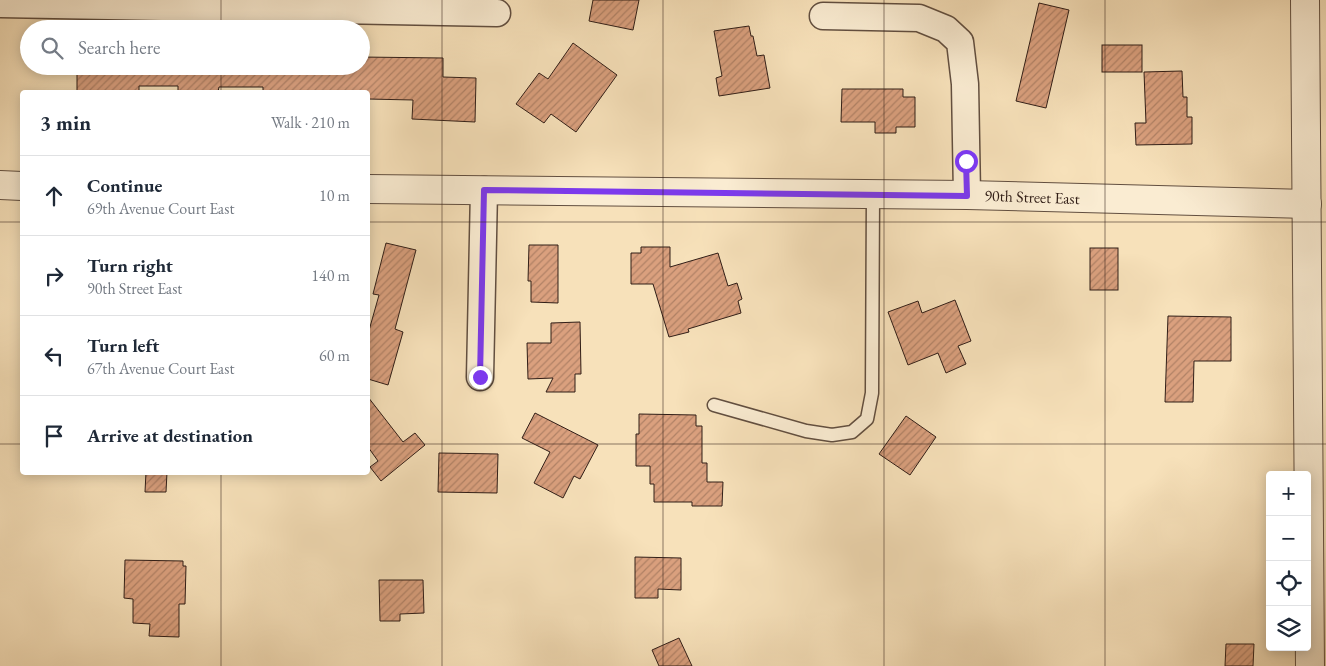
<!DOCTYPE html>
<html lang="en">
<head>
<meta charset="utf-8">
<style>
	:root { --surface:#fff; --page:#f2f2f3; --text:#1f2937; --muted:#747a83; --line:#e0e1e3 }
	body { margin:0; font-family:"EB Garamond",serif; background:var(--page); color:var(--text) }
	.controls { position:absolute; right:15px; bottom:15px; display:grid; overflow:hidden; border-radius:5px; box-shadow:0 2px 12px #0003 }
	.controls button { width:45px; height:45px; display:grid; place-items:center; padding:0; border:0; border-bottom:1px solid var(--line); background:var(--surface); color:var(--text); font:25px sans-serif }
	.stop { position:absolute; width:15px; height:15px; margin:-11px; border:4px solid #7c3aed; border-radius:50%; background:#fff }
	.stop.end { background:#7c3aed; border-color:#fff; box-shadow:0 1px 5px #0008 }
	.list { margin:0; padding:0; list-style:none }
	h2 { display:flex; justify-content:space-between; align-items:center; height:65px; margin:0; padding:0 20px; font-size:21px }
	h2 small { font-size:16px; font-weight:400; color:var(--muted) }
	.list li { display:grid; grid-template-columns:32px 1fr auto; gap:15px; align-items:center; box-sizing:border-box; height:80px; padding:0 20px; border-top:1px solid var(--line) }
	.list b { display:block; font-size:19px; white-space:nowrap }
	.list p { margin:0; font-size:16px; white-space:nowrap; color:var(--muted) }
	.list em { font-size:16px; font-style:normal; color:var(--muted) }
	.icon { flex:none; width:28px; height:28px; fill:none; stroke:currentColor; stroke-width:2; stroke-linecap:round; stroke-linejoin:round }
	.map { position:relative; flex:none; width:1326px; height:666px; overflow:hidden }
	.search { position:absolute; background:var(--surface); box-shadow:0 2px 12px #0003; left:20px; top:20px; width:350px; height:55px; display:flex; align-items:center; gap:12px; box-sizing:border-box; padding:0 18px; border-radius:28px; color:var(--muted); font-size:19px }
	.panel { position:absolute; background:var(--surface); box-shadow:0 2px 12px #0003; left:20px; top:90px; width:350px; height:385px; border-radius:5px }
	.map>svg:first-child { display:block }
	.building { fill:url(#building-hatch); stroke:#311e17 }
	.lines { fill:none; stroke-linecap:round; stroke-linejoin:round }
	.service-casing { stroke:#624f40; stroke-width:15 }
	.minor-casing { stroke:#624f40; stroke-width:29 }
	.tertiary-casing { stroke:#624f40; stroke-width:30 }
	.service { stroke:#faecd2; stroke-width:12 }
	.minor { stroke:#faecd2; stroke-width:26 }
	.tertiary { stroke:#faecd2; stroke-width:28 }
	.route { stroke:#7c3aed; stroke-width:6 }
	.grid { fill:none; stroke:#311e17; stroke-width:1; stroke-opacity:0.55 }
	.labels { text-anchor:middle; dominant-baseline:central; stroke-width:5; stroke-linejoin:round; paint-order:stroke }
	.street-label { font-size:16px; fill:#311e17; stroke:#faecd2 }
</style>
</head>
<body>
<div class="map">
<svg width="1326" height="666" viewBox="0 0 1326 666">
	<defs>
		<pattern id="building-hatch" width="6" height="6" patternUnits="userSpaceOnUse" patternTransform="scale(1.25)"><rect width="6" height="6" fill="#daa07e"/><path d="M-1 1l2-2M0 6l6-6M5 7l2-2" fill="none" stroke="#b18266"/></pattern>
	</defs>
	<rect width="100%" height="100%" fill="#f7e1ba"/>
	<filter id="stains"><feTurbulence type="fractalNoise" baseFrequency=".004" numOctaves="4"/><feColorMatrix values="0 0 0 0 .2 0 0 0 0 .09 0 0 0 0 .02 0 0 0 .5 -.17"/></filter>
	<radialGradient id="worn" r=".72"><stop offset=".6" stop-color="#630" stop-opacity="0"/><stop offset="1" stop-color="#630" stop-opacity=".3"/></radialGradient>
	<!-- building -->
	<g class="building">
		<polygon points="593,0 639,0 633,30 589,21"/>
		<polygon points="1039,3 1069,10 1046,108 1016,101"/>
		<polygon points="749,26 751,36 753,36 757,56 764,55 770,88 719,96 716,78 722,76 714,31"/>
		<polygon points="573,43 617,75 576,132 551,114 544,123 516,104 539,73 548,79"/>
		<rect x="1102" y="45" width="40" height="27"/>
		<polygon points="361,57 443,58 443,77 476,78 475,122 412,119 413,100 368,99 368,92 263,92 263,87 219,87 218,92 178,92 178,86 139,86 139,92 77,92 77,66 281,66 281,72 334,72 334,66 361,66"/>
		<polygon points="1182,71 1183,97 1187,97 1187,117 1192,117 1192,144 1136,145 1135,123 1146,123 1144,72"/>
		<polygon points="842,89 903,89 903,97 915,97 915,127 896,127 896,133 875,133 875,122 841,122"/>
		<polygon points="386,243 416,250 395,329 403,332 388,385 368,379 368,334 379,295 373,294"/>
		<polygon points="529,245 558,245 558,303 531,302 531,281 528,281"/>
		<polygon points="641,247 670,247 670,267 718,253 728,286 737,283 742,299 738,301 741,313 688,329 689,332 669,337 653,284 631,284 631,253 641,253"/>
		<rect x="1090" y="248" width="28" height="42"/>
		<polygon points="955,300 971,341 958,346 966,364 946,373 938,353 908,365 888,312 918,301 922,313"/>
		<polygon points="1168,316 1231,317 1231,361 1194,361 1193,402 1165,402"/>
		<polygon points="580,322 581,374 575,374 575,392 546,392 553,378 528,379 527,343 551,343 551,323"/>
		<polygon points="368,397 403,442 415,433 425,445 381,481 370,467 378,461 368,447"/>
		<polygon points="535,413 598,445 580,479 574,476 563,498 534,483 550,452 522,438"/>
		<polygon points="639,414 696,415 696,426 702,426 702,463 707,463 707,482 723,482 722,506 692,506 692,502 654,502 654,484 650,484 650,466 636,466 636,434 639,434"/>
		<polygon points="906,416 936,437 910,475 879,454"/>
		<polygon points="439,453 498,454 497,493 438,492"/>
		<polygon points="146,472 167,472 166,492 145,492"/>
		<polygon points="635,557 681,558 681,590 658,589 658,598 635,598"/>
		<polygon points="125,560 183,561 183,566 186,566 185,604 179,604 179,637 149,636 150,624 133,623 133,599 124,598"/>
		<polygon points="379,580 423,580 424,613 400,614 400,621 380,621"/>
		<polygon points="679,638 692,666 659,666 652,650"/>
		<polygon points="1226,644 1254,644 1253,666 1225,666"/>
	</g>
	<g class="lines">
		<defs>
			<polyline id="service" points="714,405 806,431 832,435 852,432 867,419 872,393 873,194"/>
			<g id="minor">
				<polyline points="0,4 497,13"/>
				<polyline points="823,16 919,18 946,29 960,42 965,84 967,195"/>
				<polyline points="480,377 484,190"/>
			</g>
			<g id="tertiary">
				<polyline points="1305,0 1310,666"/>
				<polyline points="0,185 22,186"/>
				<polyline points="368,189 967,195 1307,204"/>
			</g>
		</defs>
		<!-- service casing -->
		<use href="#service" class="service-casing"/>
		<!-- minor casing -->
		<use href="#minor" class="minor-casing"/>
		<!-- tertiary casing -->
		<use href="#tertiary" class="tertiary-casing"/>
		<!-- service -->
		<use href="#service" class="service"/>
		<!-- minor -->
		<use href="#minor" class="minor"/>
		<!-- tertiary -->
		<use href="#tertiary" class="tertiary"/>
	</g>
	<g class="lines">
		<!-- route -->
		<polyline class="route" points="480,377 484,190 967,196 966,161"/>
	</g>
	<!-- grid -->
	<path class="grid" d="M221 0V29M442 0V666M663 0V666M884 0V666M1105 0V666M221 66V92M0 222H22M368 222H1326M0 444H22M368 444H1326M221 472V666"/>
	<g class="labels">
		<!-- street labels -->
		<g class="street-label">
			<text transform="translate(1032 197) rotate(2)">90th Street East</text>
		</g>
	</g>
	<rect width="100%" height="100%" filter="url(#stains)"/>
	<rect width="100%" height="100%" fill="url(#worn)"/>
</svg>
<div class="controls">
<button>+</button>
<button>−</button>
<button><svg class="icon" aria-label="locate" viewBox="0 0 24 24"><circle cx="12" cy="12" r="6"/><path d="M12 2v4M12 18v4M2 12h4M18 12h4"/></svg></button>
<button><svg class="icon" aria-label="layers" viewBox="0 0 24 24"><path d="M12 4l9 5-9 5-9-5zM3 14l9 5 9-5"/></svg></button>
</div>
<div class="stop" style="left:966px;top:161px"></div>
<div class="stop end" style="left:480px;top:377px"></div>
<div class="search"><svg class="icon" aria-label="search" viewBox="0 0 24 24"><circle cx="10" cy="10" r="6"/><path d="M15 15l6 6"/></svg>Search here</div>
<section class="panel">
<h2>3 min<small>Walk · 210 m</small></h2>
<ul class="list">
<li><svg class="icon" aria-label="ahead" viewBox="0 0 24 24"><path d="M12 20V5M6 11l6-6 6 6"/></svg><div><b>Continue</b><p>69th Avenue Court East</p></div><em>10 m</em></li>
<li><svg class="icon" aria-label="right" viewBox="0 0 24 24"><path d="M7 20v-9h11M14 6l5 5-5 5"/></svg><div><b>Turn right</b><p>90th Street East</p></div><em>140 m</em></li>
<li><svg class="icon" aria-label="left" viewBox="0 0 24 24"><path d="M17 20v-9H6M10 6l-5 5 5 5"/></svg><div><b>Turn left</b><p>67th Avenue Court East</p></div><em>60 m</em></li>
<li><svg class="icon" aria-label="arrive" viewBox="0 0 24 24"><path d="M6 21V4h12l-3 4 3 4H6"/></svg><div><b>Arrive at destination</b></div></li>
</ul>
</section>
</div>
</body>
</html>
